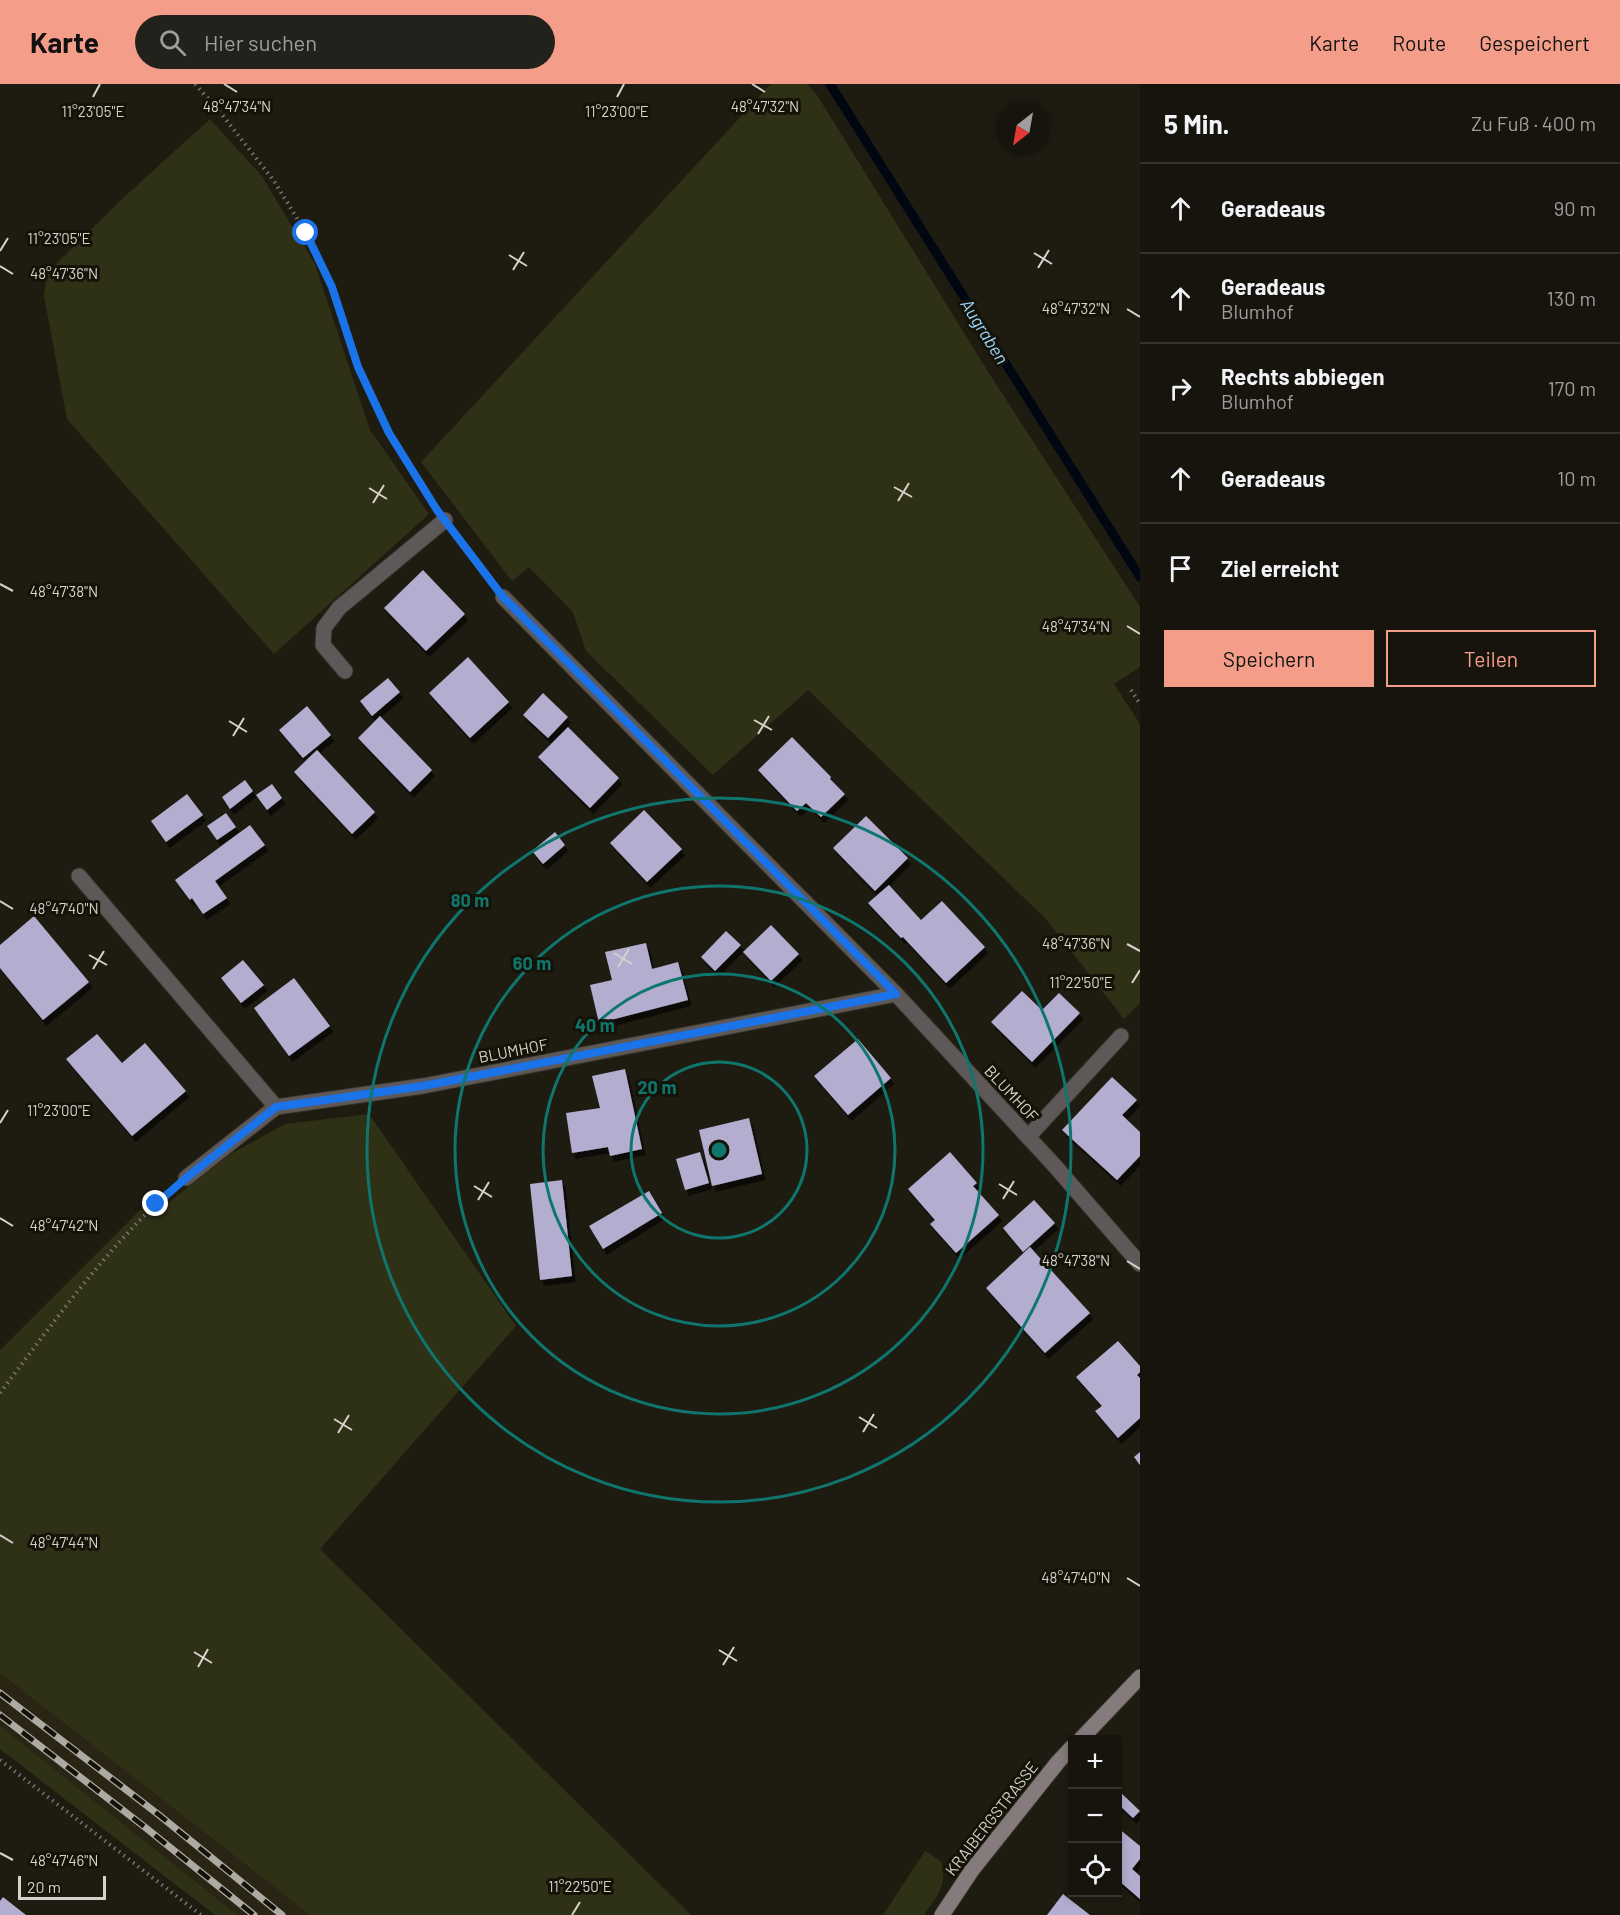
<!DOCTYPE html>
<html lang="de">
<head>
<meta charset="utf-8">
<style>
	:root { --surface:#16140d; --page:#23211b; --text:#f1f3f6; --muted:#9e9e9d; --line:#35332e; --accent:#f49e89 }
	body { margin:0; font-family:Barlow,sans-serif; background:var(--page); color:var(--text) }
	.controls { position:absolute; right:18px; bottom:18px; display:grid; overflow:hidden; border-radius:0px; box-shadow:0 3px 9px #0003 }
	.controls button { width:54px; height:54px; display:grid; place-items:center; padding:0; border:0; border-bottom:2px solid var(--line); background:var(--surface); color:var(--text); font:30px sans-serif }
	.compass { position:absolute; left:996px; top:18px; width:54px; height:54px; border-radius:50%; background:var(--surface); box-shadow:0 3px 9px #0003; rotate:211deg }
	.scale { position:absolute; left:18px; bottom:15px; width:88px; box-sizing:border-box; padding-left:6px; border:3px solid #d4d2cb; border-top:0; font-size:16px; line-height:21px; white-space:nowrap; color:#d4d2cb; -webkit-text-stroke:4px #151208; paint-order:stroke }
	.stop { position:absolute; width:18px; height:18px; margin:-14px; border:4px solid #1a73e8; border-radius:50%; background:#fff }
	.stop.end { background:#1a73e8; border-color:#fff; box-shadow:0 2px 6px #0008 }
	.list { margin:0; padding:0; list-style:none }
	h2 { display:flex; justify-content:space-between; align-items:center; height:78px; margin:0; padding:0 24px; font-size:26px }
	h2 small { font-size:20px; font-weight:400; color:var(--muted) }
	.list li { display:grid; grid-template-columns:39px 1fr auto; gap:18px; align-items:center; box-sizing:border-box; height:90px; padding:0 24px; border-top:2px solid var(--line) }
	.list b { display:block; font-size:22px; white-space:nowrap }
	.list p { margin:0; font-size:20px; white-space:nowrap; color:var(--muted) }
	.list em { font-size:20px; font-style:normal; color:var(--muted) }
	.actions { display:flex; gap:12px; padding:18px 24px }
	.actions a { flex:1; padding:14px 0; border:2px solid var(--accent); border-radius:0px; text-align:center; font-size:21px; color:var(--accent) }
	.actions .main { background:var(--accent); color:#111 }
	.icon { flex:none; width:33px; height:33px; fill:none; stroke:currentColor; stroke-width:2; stroke-linecap:round; stroke-linejoin:round }
	.map { position:relative; flex:none; width:1140px; height:1831px; overflow:hidden }
	header { display:flex; align-items:center; gap:36px; box-sizing:border-box; height:84px; padding:0 30px; background:var(--accent); color:#111 }
	header strong { font-size:28px }
	nav { display:flex; gap:33px; margin-inline-start:auto; font-size:21px }
	.search { width:420px; height:54px; background:var(--page); display:flex; align-items:center; gap:15px; box-sizing:border-box; padding:0 21px; border-radius:33px; color:var(--muted); font-size:22px }
	main { display:flex }
	aside { flex:1; background:var(--surface) }
	.map>svg:first-child { display:block }
	.built { fill:#292414 }
	.green { fill:#2f3117 }
	.lines { fill:none; stroke-linecap:round; stroke-linejoin:round }
	.stream { stroke:#000713; stroke-width:9 }
	.building { fill:#b3adcf; filter:url(#shadow) }
	.lane-casing { stroke:#37352b; stroke-width:17 }
	.street-casing { stroke:#37352b; stroke-width:17 }
	.secondary-casing { stroke:#37352b; stroke-width:17 }
	.path { stroke:#78756d; stroke-width:4; stroke-dasharray:1.5 4.5; stroke-linecap:butt }
	.lane { stroke:#5f5859; stroke-width:15 }
	.street { stroke:#5f5859; stroke-width:15 }
	.secondary { stroke:#857b7c; stroke-width:15 }
	.rail-casing { stroke:#adaaa3; stroke-width:7 }
	.rail { stroke:#151208; stroke-width:4.5; stroke-dasharray:14; stroke-linecap:butt }
	.route { stroke:#1a73e8; stroke-width:8 }
	.ticks { fill:none; stroke:#d4d2cb; stroke-width:2 }
	.ring { fill:none; stroke:#0f766e; stroke-width:3 }
	.labels { text-anchor:middle; dominant-baseline:central; stroke-width:6; stroke-linejoin:round; paint-order:stroke }
	.street-label { font-size:16px; fill:#d4d2cb; stroke:#151208 }
	.water-label { font-size:18px; font-style:italic; fill:#99d2f8; stroke:#151208 }
	.ticks-label { font-size:15px; text-anchor:middle; fill:#d4d2cb; stroke:#151208; stroke-width:6; stroke-linejoin:round; paint-order:stroke }
	.centre { fill:#0f766e; stroke:#151208; stroke-width:3 }
	.ring-label { font-size:18px; text-anchor:middle; font-weight:bold; fill:#0f766e; stroke:#151208; stroke-width:6; stroke-linejoin:round; paint-order:stroke }
</style>
</head>
<body>
<header>
<strong>Karte</strong>
<div class="search"><svg class="icon" aria-label="search" viewBox="0 0 24 24"><circle cx="10" cy="10" r="6"/><path d="M15 15l6 6"/></svg>Hier suchen</div>
<nav><a>Karte</a><a>Route</a><a>Gespeichert</a></nav>
</header>
<main>
<div class="map">
<svg width="1140" height="1831" viewBox="0 0 1140 1831">
	<defs>
		<filter id="shadow"><feDropShadow dx="3.5" dy="6" stdDeviation="0" flood-color="#0009"/></filter>
	</defs>
	<rect width="100%" height="100%" fill="#1e1b11"/>
	<!-- built -->
	<polygon class="built" points="0,1589 310,1831 237,1831 0,1642"/>
	<!-- green -->
	<g class="green">
		<polygon points="771,0 807,0 817,11 987,286 1140,523 1140,583 1114,600 1140,640 1140,919 1124,935 1046,835 808,606 713,691 586,567 573,528 529,483 512,497 421,378"/>
		<polygon points="210,35 261,91 315,180 370,346 429,430 274,570 67,335 44,212 47,189 122,115"/>
		<polygon points="369,1030 516,1242 320,1465 691,1831 310,1831 0,1589 0,1266 154,1112 164,1122 229,1071 285,1040"/>
		<polygon points="0,1642 211,1810 237,1831 215,1831 0,1665"/>
		<path d="M925 1767 941 1777C948 1802 937 1811 924 1831H883Z"/>
	</g>
	<g class="lines">
		<!-- stream -->
		<polyline class="stream" points="830,0 1140,493"/>
	</g>
	<!-- building -->
	<g class="building">
		<polygon points="423,486 465,530 426,567 384,524"/>
		<polygon points="468,573 509,618 470,654 429,609"/>
		<polygon points="388,594 400,608 372,632 360,617"/>
		<polygon points="543,609 568,633 548,654 523,631"/>
		<polygon points="307,622 331,651 303,674 279,646"/>
		<polygon points="380,632 432,686 410,708 358,654"/>
		<polygon points="568,643 619,694 590,724 538,673"/>
		<polygon points="792,653 831,693 830,695 845,710 821,733 806,719 797,727 758,686"/>
		<polygon points="317,666 375,728 352,750 294,688"/>
		<polygon points="245,696 253,707 230,725 222,713"/>
		<polygon points="272,700 282,714 267,726 256,711"/>
		<polygon points="187,710 203,731 166,758 151,737"/>
		<polygon points="644,726 682,765 647,798 610,759"/>
		<polygon points="226,729 236,743 217,756 207,742"/>
		<polygon points="866,732 908,774 875,807 833,764"/>
		<polygon points="250,741 265,761 215,797 227,814 203,830 192,814 190,816 175,796"/>
		<polygon points="555,748 565,761 543,780 532,767"/>
		<polygon points="889,801 921,836 942,817 985,863 946,899 903,853 901,854 868,819"/>
		<polygon points="34,832 89,898 43,936 0,884 0,861"/>
		<polygon points="771,841 799,870 771,897 743,868"/>
		<polygon points="726,847 741,861 715,887 701,873"/>
		<polygon points="646,859 652,885 678,878 688,916 599,939 590,901 612,896 605,868"/>
		<polygon points="243,876 264,901 241,919 221,894"/>
		<polygon points="294,894 330,942 289,972 254,924"/>
		<polygon points="1022,907 1042,926 1059,909 1080,929 1032,978 991,938"/>
		<polygon points="97,950 122,979 145,959 186,1007 132,1052 66,975"/>
		<polygon points="858,955 891,994 848,1031 814,992"/>
		<polygon points="625,985 642,1065 610,1072 608,1063 572,1069 566,1029 600,1024 592,992"/>
		<polygon points="1112,993 1137,1016 1122,1031 1140,1048 1140,1072 1117,1096 1062,1046"/>
		<polygon points="749,1034 762,1090 712,1102 699,1046"/>
		<polygon points="700,1068 709,1099 685,1106 676,1075"/>
		<polygon points="950,1068 977,1099 973,1102 999,1131 956,1169 930,1140 935,1136 908,1105"/>
		<polygon points="562,1096 572,1192 540,1196 530,1100"/>
		<polygon points="649,1107 662,1129 603,1165 589,1142"/>
		<polygon points="1034,1116 1055,1139 1023,1168 1003,1144"/>
		<polygon points="1030,1163 1090,1229 1045,1269 986,1204"/>
		<polygon points="1118,1257 1140,1282 1140,1288 1137,1291 1140,1294 1140,1334 1118,1354 1095,1327 1102,1322 1076,1293"/>
		<polygon points="1140,1368 1140,1381 1134,1373"/>
		<polygon points="1118,1706 1140,1727 1133,1734 1118,1720"/>
		<polygon points="1118,1744 1140,1762 1140,1775 1132,1785 1140,1792 1140,1815 1118,1796"/>
		<polygon points="1063,1810 1090,1831 1047,1831"/>
		<polygon points="3,1813 26,1831 0,1831 0,1817"/>
	</g>
	<g class="lines">
		<defs>
			<g id="lane">
				<polyline points="345,587 323,561 324,544 339,524 445,436"/>
				<polyline points="1028,1053 1121,952"/>
			</g>
			<g id="street">
				<polyline points="503,513 896,910 1054,1081 1140,1180"/>
				<polyline points="79,792 276,1023"/>
				<polyline points="186,1094 276,1023 423,1002 896,910"/>
			</g>
			<g id="secondary">
				<polyline points="1080,1656 1140,1593"/>
				<polyline points="942,1831 972,1786 1058,1678 1072,1663"/>
			</g>
		</defs>
		<!-- lane casing -->
		<use href="#lane" class="lane-casing"/>
		<!-- street casing -->
		<use href="#street" class="street-casing"/>
		<!-- secondary casing -->
		<use href="#secondary" class="secondary-casing"/>
		<!-- path -->
		<g class="path">
			<polyline points="195,0 220,28 274,97 306,149 332,203 358,283 389,349 432,419"/>
			<polyline points="458,454 490,495"/>
			<polyline points="1131,606 1140,620"/>
			<path d="M0 1309C53 1239 104 1167 169 1108"/>
			<polyline points="0,1676 201,1831"/>
		</g>
		<!-- lane -->
		<use href="#lane" class="lane"/>
		<!-- street -->
		<use href="#street" class="street"/>
		<!-- secondary -->
		<use href="#secondary" class="secondary"/>
		<defs>
			<g id="rail">
				<polyline points="0,1609 159,1731 282,1831"/>
				<polyline points="0,1631 146,1744 254,1831"/>
			</g>
		</defs>
		<!-- rail casing -->
		<use href="#rail" class="rail-casing"/>
		<!-- rail -->
		<use href="#rail" class="rail"/>
	</g>
	<g class="lines">
		<!-- route -->
		<polyline class="route" points="156,1120 186,1094 276,1023 423,1002 896,910 503,513 437,426 389,349 358,283 332,203 306,149"/>
	</g>
	<!-- ticks -->
	<path class="ticks" d="M224 0 237 8M752 0 765 8M93 13 100 0M617 13 624 0M0 167 8 154M1034 169 1052 180M509 171 527 182M0 182 13 190M1038 184 1049 166M513 186 524 168M1127 225 1140 233M894 403 912 413M369 404 387 415M898 417 909 399M373 419 384 401M0 500 13 507M1127 542 1140 550M754 636 772 646M229 637 247 648M758 650 769 632M233 652 244 634M0 817 13 825M1127 860 1140 867M614 869 632 880M89 871 107 881M618 883 629 865M93 885 104 867M1132 899 1140 886M0 1039 8 1026M999 1100 1017 1111M474 1102 492 1113M1003 1115 1014 1097M478 1116 489 1098M0 1134 13 1142M1127 1177 1140 1185M859 1333 877 1344M334 1335 352 1346M863 1348 874 1330M338 1349 349 1331M0 1451 13 1459M1127 1494 1140 1502M719 1566 737 1577M194 1568 212 1579M723 1581 734 1563M198 1583 208 1565M0 1769 13 1776M572 1831 580 1818"/>
	<!-- distance rings -->
	<g class="ring">
		<circle cx="719" cy="1066" r="88"/>
		<circle cx="719" cy="1066" r="176"/>
		<circle cx="719" cy="1066" r="264"/>
		<circle cx="719" cy="1066" r="352"/>
	</g>
	<g class="labels">
		<!-- street labels -->
		<g class="street-label">
			<text transform="translate(513 966) rotate(-11)">BLUMHOF</text>
			<text transform="translate(1012 1009) rotate(47)">BLUMHOF</text>
			<text transform="translate(991 1734) rotate(-52)">KRAIBERGSTRASSE</text>
		</g>
		<!-- water labels -->
		<g class="water-label">
			<text transform="translate(985 247) rotate(58)">Augraben</text>
		</g>
	</g>
	<g class="ticks-label">
		<text x="237" y="28">48°47'34"N</text>
		<text x="765" y="28">48°47'32"N</text>
		<text x="93" y="33">11°23'05"E</text>
		<text x="617" y="33">11°23'00"E</text>
		<text x="59" y="160">11°23'05"E</text>
		<text x="64" y="195">48°47'36"N</text>
		<text x="1076" y="230">48°47'32"N</text>
		<text x="64" y="513">48°47'38"N</text>
		<text x="1076" y="548">48°47'34"N</text>
		<text x="64" y="830">48°47'40"N</text>
		<text x="1076" y="865">48°47'36"N</text>
		<text x="1081" y="904">11°22'50"E</text>
		<text x="59" y="1032">11°23'00"E</text>
		<text x="64" y="1147">48°47'42"N</text>
		<text x="1076" y="1182">48°47'38"N</text>
		<text x="64" y="1464">48°47'44"N</text>
		<text x="1076" y="1499">48°47'40"N</text>
		<text x="64" y="1782">48°47'46"N</text>
		<text x="580" y="1808">11°22'50"E</text>
	</g>
	<circle cx="719" cy="1066" r="9" class="centre"/>
	<g class="ring-label">
		<text x="470" y="823">80 m</text>
		<text x="532" y="886">60 m</text>
		<text x="595" y="948">40 m</text>
		<text x="657" y="1010">20 m</text>
	</g>
</svg>
<div class="controls">
<button>+</button>
<button>−</button>
<button><svg class="icon" aria-label="locate" viewBox="0 0 24 24"><circle cx="12" cy="12" r="6"/><path d="M12 2v4M12 18v4M2 12h4M18 12h4"/></svg></button>
</div>
<svg class="compass" viewBox="-18 -18 36 36"><path d="M0-13l5 13h-10z" fill="#e53935"/><path d="M0 13l5-13h-10z" fill="#9e9e9d"/></svg>
<div class="scale">20 m</div>
<div class="stop" style="left:306px;top:149px"></div>
<div class="stop end" style="left:156px;top:1120px"></div>
</div>
<aside>
<h2>5 Min.<small>Zu Fuß · 400 m</small></h2>
<ul class="list">
<li><svg class="icon" aria-label="ahead" viewBox="0 0 24 24"><path d="M12 20V5M6 11l6-6 6 6"/></svg><div><b>Geradeaus</b></div><em>90 m</em></li>
<li><svg class="icon" aria-label="ahead" viewBox="0 0 24 24"><path d="M12 20V5M6 11l6-6 6 6"/></svg><div><b>Geradeaus</b><p>Blumhof</p></div><em>130 m</em></li>
<li><svg class="icon" aria-label="right" viewBox="0 0 24 24"><path d="M7 20v-9h11M14 6l5 5-5 5"/></svg><div><b>Rechts abbiegen</b><p>Blumhof</p></div><em>170 m</em></li>
<li><svg class="icon" aria-label="ahead" viewBox="0 0 24 24"><path d="M12 20V5M6 11l6-6 6 6"/></svg><div><b>Geradeaus</b></div><em>10 m</em></li>
<li><svg class="icon" aria-label="arrive" viewBox="0 0 24 24"><path d="M6 21V4h12l-3 4 3 4H6"/></svg><div><b>Ziel erreicht</b></div></li>
</ul>
<div class="actions"><a class="main">Speichern</a><a>Teilen</a></div>
</aside>
</main>
</body>
</html>
